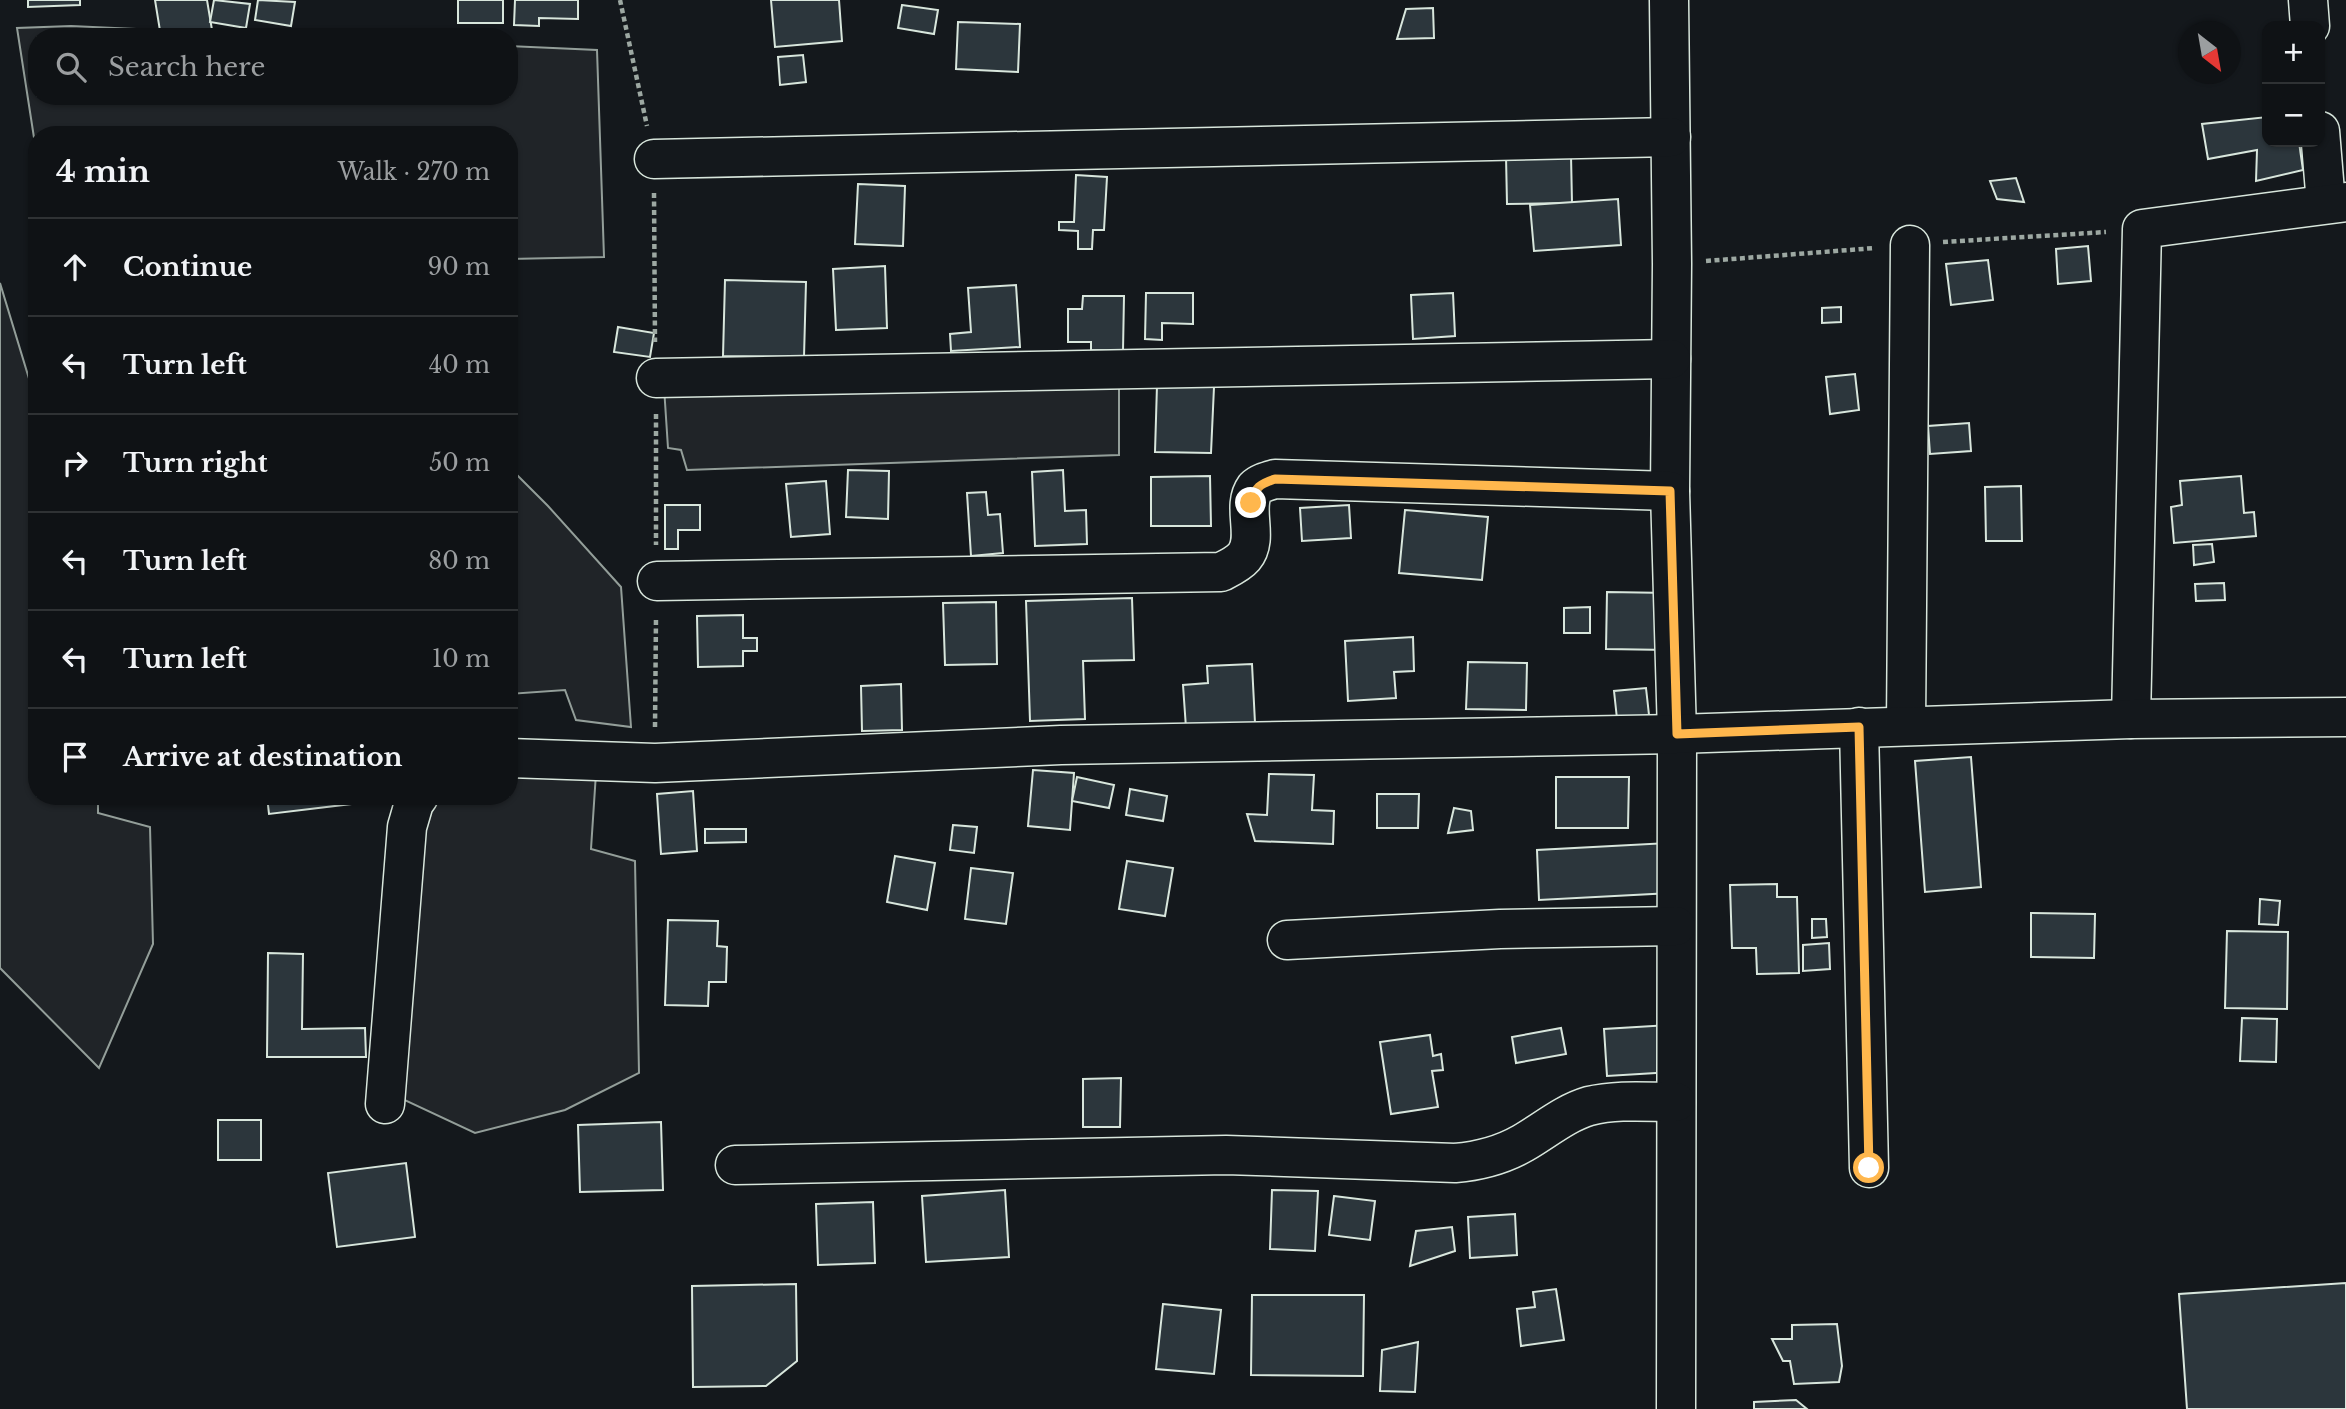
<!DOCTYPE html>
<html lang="en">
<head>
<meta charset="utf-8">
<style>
	:root { --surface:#0f1215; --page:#1d2022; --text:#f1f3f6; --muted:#9b9ea0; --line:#2f3234 }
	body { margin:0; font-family:"Libre Baskerville",serif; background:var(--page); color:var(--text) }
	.controls { position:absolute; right:21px; top:21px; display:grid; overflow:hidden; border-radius:14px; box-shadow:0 2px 5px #0004 }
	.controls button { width:63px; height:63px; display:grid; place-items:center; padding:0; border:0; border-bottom:2px solid var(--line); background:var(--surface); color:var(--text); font:35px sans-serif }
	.compass { position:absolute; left:2178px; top:21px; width:63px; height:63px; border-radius:50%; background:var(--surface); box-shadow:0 2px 5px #0004; rotate:149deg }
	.stop { position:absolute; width:21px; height:21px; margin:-16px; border:5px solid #ffb74d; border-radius:50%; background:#fff }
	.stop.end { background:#ffb74d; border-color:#fff; box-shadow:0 2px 7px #0008 }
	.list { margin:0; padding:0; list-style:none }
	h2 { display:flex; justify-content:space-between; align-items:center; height:91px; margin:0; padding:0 28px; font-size:30px }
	h2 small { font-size:23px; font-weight:400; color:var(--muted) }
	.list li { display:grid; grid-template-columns:46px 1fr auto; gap:21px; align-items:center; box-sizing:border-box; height:98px; padding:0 28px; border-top:2px solid var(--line) }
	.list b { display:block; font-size:26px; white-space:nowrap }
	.list em { font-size:23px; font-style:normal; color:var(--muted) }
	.icon { flex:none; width:38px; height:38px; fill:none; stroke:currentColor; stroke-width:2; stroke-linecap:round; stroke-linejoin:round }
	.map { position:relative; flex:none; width:2346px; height:1409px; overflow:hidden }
	.search { position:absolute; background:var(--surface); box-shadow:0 2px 5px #0004; left:28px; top:28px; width:490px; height:77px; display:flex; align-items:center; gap:18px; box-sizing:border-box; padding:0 24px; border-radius:28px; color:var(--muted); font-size:26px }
	.panel { position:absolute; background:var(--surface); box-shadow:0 2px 5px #0004; left:28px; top:126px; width:490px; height:679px; border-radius:28px }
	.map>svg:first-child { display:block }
	.green { fill:#202428; stroke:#939e99; stroke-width:2 }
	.building { fill:#2c363c; stroke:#d8e6dc; stroke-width:2 }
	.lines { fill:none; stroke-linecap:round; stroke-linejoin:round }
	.minor-casing { stroke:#d8e6dc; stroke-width:41 }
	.path { stroke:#9da8a2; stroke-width:4.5; stroke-dasharray:5 3.5; stroke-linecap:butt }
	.minor { stroke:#14181c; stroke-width:38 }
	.route { stroke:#ffb74d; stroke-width:9 }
</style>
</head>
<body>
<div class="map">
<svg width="2346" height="1409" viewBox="0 0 2346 1409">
	<rect width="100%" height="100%" fill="#14181c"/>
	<!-- green -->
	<g class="green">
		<polygon points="71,26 311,37 37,37 37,96 509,96 509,46 597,50 604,257 509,259 509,135 37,135 37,157 17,28"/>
		<polygon points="0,283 37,405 37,796 98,796 98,813 150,827 153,944 99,1068 0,968"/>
		<polygon points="1119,384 1119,455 687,470 681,450 668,448 664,387"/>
		<polygon points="509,467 548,506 621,587 631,727 576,720 565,690 509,694"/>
		<polygon points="509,773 596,773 591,849 635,861 639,1073 565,1110 475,1133 398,1097 427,806 439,796 509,796"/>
	</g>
	<!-- building -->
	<g class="building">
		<polygon points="28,0 80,0 80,5 28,7"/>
		<polygon points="155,0 207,0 212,30 161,37"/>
		<polygon points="214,0 250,4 246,28 210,22"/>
		<polygon points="258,0 295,2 291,26 255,20"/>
		<rect x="458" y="0" width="45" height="23"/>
		<polygon points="515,0 578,0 578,19 539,18 539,26 514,25"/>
		<polygon points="771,0 839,0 842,41 775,47"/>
		<polygon points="902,5 938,10 934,34 898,28"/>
		<polygon points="1433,8 1434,38 1397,39 1406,9"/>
		<polygon points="958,22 1020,24 1018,72 956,69"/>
		<polygon points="803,55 806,82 780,85 778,57"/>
		<polygon points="2267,117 2267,142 2299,142 2303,170 2256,181 2257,150 2208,159 2202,124"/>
		<polygon points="1571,155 1572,203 1507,204 1506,156"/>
		<polygon points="1076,175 1107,177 1104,230 1093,230 1092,249 1078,249 1078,231 1059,230 1059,222 1074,222"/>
		<polygon points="2016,178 2024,202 1997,199 1990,181"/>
		<polygon points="858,184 905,186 903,246 855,244"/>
		<polygon points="1618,199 1621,245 1534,251 1530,205"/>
		<polygon points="2088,246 2091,281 2058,284 2056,249"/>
		<polygon points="1988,260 1993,300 1951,305 1946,264"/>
		<polygon points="885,266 887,328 836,330 833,269"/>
		<polygon points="725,280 806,282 804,357 723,356"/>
		<polygon points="1016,285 1020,347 951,351 950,334 971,332 968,288"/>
		<polygon points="1146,293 1193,293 1193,324 1162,323 1162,340 1145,339"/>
		<polygon points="1453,293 1455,336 1413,339 1411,295"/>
		<polygon points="1083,296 1124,296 1123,351 1091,350 1091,342 1068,342 1068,309 1082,309"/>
		<polygon points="1841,307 1841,322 1822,323 1822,308"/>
		<polygon points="618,327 654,333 650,357 614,352"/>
		<polygon points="1855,374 1859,410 1830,414 1826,377"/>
		<polygon points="1157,385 1214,387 1211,453 1155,452"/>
		<polygon points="1969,423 1971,451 1930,454 1928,426"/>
		<polygon points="848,470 889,471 888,519 846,517"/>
		<polygon points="1063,470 1065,511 1086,510 1087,544 1035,546 1032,472"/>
		<polygon points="1210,476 1211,526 1151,526 1151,477"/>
		<polygon points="2241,476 2244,513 2254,512 2256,536 2174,543 2171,507 2182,505 2180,481"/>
		<polygon points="826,481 830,534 791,537 786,484"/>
		<polygon points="2021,486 2022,541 1986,541 1985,487"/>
		<polygon points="986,492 988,515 1000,514 1003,553 971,556 967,493"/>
		<polygon points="665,505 700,505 700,530 678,530 678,549 665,549"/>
		<polygon points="1349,505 1351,538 1302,541 1300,508"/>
		<polygon points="1405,510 1488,517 1482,580 1399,573"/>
		<polygon points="2212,544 2214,562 2194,565 2193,545"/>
		<polygon points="2224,583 2225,600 2196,601 2195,584"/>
		<polygon points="1607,592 1670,593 1669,650 1606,649"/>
		<polygon points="1132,598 1134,660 1083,661 1085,719 1030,721 1026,601"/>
		<polygon points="996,602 997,664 945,665 943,603"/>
		<polygon points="1590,607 1590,633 1564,633 1564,608"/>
		<polygon points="743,615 743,638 757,638 757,651 743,651 743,666 698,667 697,616"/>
		<polygon points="1413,637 1414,671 1394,672 1396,698 1348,701 1345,641"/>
		<polygon points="1468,662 1527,663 1526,710 1466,709"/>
		<polygon points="1252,664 1255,723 1186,728 1183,685 1208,683 1207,666"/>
		<polygon points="901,684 902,730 862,731 861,686"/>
		<polygon points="1646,688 1650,724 1618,728 1614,691"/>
		<polygon points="1971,757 1981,887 1925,892 1915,761"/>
		<polygon points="1033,770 1074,773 1070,830 1028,826"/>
		<polygon points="1269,774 1314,775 1312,810 1334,811 1333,844 1255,841 1247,814 1267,815"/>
		<polygon points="1077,777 1114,785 1109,808 1072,801"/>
		<polygon points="1556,777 1629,777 1628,828 1556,828"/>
		<polygon points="1130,789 1167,796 1163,821 1126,815"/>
		<polygon points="693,791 697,851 661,854 657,794"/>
		<polygon points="1377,794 1419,794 1418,828 1377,828"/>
		<polygon points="267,796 351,796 351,804 269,814"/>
		<polygon points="1454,808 1471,811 1473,830 1448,833"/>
		<polygon points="953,825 977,827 974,853 950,850"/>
		<polygon points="705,829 746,829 746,842 705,843"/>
		<polygon points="1668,843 1671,893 1539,900 1537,850"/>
		<polygon points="895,856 935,863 927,910 887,902"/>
		<polygon points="1127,861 1173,868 1165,916 1119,909"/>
		<polygon points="971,868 1013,873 1006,924 965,919"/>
		<polygon points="1777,884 1777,897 1797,897 1799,973 1757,974 1756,948 1732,948 1730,885"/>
		<polygon points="2260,899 2280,901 2278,925 2259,924"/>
		<polygon points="2031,913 2095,914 2094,958 2031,957"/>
		<polygon points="1812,919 1826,919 1827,937 1812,938"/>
		<polygon points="668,920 718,921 717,946 727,947 726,982 709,982 708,1006 665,1005"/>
		<polygon points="2227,931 2288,932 2287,1009 2225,1008"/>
		<polygon points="1829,943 1830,969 1803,971 1803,945"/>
		<polygon points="268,953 303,954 302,1029 365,1028 366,1057 267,1057"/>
		<polygon points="2242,1018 2277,1019 2276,1062 2240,1061"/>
		<polygon points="1669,1025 1672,1072 1607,1076 1604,1029"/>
		<polygon points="1561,1028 1566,1054 1516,1063 1512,1037"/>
		<polygon points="1430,1035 1433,1056 1441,1054 1443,1070 1432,1071 1438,1107 1391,1114 1380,1042"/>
		<polygon points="1121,1078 1120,1127 1083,1127 1083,1079"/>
		<rect x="218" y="1120" width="43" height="40"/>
		<polygon points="661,1122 663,1190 580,1192 578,1125"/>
		<polygon points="406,1163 415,1237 337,1247 328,1173"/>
		<polygon points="1005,1190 1009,1257 926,1262 922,1196"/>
		<polygon points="1272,1190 1318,1191 1315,1251 1270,1249"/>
		<polygon points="1334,1196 1375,1201 1370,1240 1329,1235"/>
		<polygon points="873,1202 875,1263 818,1265 816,1204"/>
		<polygon points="1515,1214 1517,1255 1470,1258 1468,1217"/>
		<polygon points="1452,1227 1455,1251 1410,1266 1416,1231"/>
		<polygon points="2346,1283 2346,1409 2187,1409 2179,1294"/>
		<polygon points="796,1284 797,1361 766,1386 693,1387 692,1286"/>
		<polygon points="1556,1289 1564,1340 1521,1346 1517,1309 1535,1307 1533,1292"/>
		<polygon points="1252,1295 1364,1295 1363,1376 1251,1375"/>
		<polygon points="1163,1304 1221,1310 1214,1374 1156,1369"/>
		<polygon points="1837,1324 1842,1366 1839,1382 1794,1384 1790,1361 1783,1361 1772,1339 1792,1339 1792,1325"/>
		<polygon points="1418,1342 1415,1392 1380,1391 1382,1350"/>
		<polygon points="1796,1400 1807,1409 1754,1409 1754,1402"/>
	</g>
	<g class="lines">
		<defs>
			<g id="minor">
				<polyline points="1669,0 1672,264 1670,491 1677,734 1676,1409"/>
				<polyline points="2308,0 2310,26"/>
				<polyline points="2320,131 2326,204"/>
				<polyline points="654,159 1671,137"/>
				<polyline points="656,378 1671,359"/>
				<path d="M657 581 1221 572C1229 568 1238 564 1244 557 1260 538 1241 507 1255 488 1260 483 1268 481 1275 479L1670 491"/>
				<polyline points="2131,719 2142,229 2346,202"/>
				<polyline points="1906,726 1910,245"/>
				<polyline points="1859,727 1869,1168"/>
				<polyline points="509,758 655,763 1061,745 1677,734 2131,719 2346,717"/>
				<polyline points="1287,940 1500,929 1676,926"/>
				<polyline points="385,1104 407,827 414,803 419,796"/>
				<path d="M735 1165 1226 1155 1455 1163C1479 1161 1502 1155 1523 1143 1544 1131 1565 1113 1589 1106 1617 1099 1648 1102 1676 1102"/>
			</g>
		</defs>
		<!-- minor casing -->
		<use href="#minor" class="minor-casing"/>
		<!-- path -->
		<g class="path">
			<polyline points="620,0 647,126"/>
			<polyline points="654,193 655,342"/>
			<polyline points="1943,242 2106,232"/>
			<polyline points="1706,261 1875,248"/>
			<polyline points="656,414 656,545"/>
			<polyline points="655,727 656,617"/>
		</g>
		<!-- minor -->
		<use href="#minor" class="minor"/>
	</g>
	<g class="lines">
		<!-- route -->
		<path class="route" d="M1251 503C1255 487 1260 484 1275 479L1670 491 1677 734 1859 727 1869 1168"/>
	</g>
</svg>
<div class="controls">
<button>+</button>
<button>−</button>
</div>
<svg class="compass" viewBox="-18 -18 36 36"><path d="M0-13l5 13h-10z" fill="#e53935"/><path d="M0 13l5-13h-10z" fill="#9b9ea0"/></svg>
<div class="stop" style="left:1869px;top:1168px"></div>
<div class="stop end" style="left:1251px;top:503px"></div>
<div class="search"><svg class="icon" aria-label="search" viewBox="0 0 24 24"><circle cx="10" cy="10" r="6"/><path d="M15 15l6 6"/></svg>Search here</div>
<section class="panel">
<h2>4 min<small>Walk · 270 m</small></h2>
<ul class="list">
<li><svg class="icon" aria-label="ahead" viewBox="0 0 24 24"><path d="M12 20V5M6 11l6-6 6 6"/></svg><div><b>Continue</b></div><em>90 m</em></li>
<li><svg class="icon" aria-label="left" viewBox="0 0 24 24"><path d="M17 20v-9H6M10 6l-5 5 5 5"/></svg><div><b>Turn left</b></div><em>40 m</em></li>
<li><svg class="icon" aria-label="right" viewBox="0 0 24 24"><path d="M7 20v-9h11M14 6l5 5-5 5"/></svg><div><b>Turn right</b></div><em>50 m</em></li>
<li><svg class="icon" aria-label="left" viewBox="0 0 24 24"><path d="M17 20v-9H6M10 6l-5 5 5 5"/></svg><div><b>Turn left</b></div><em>80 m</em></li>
<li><svg class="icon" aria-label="left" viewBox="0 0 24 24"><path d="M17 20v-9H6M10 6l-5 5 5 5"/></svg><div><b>Turn left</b></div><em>10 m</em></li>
<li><svg class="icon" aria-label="arrive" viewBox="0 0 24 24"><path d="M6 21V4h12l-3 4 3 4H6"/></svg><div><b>Arrive at destination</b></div></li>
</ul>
</section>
</div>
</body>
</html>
